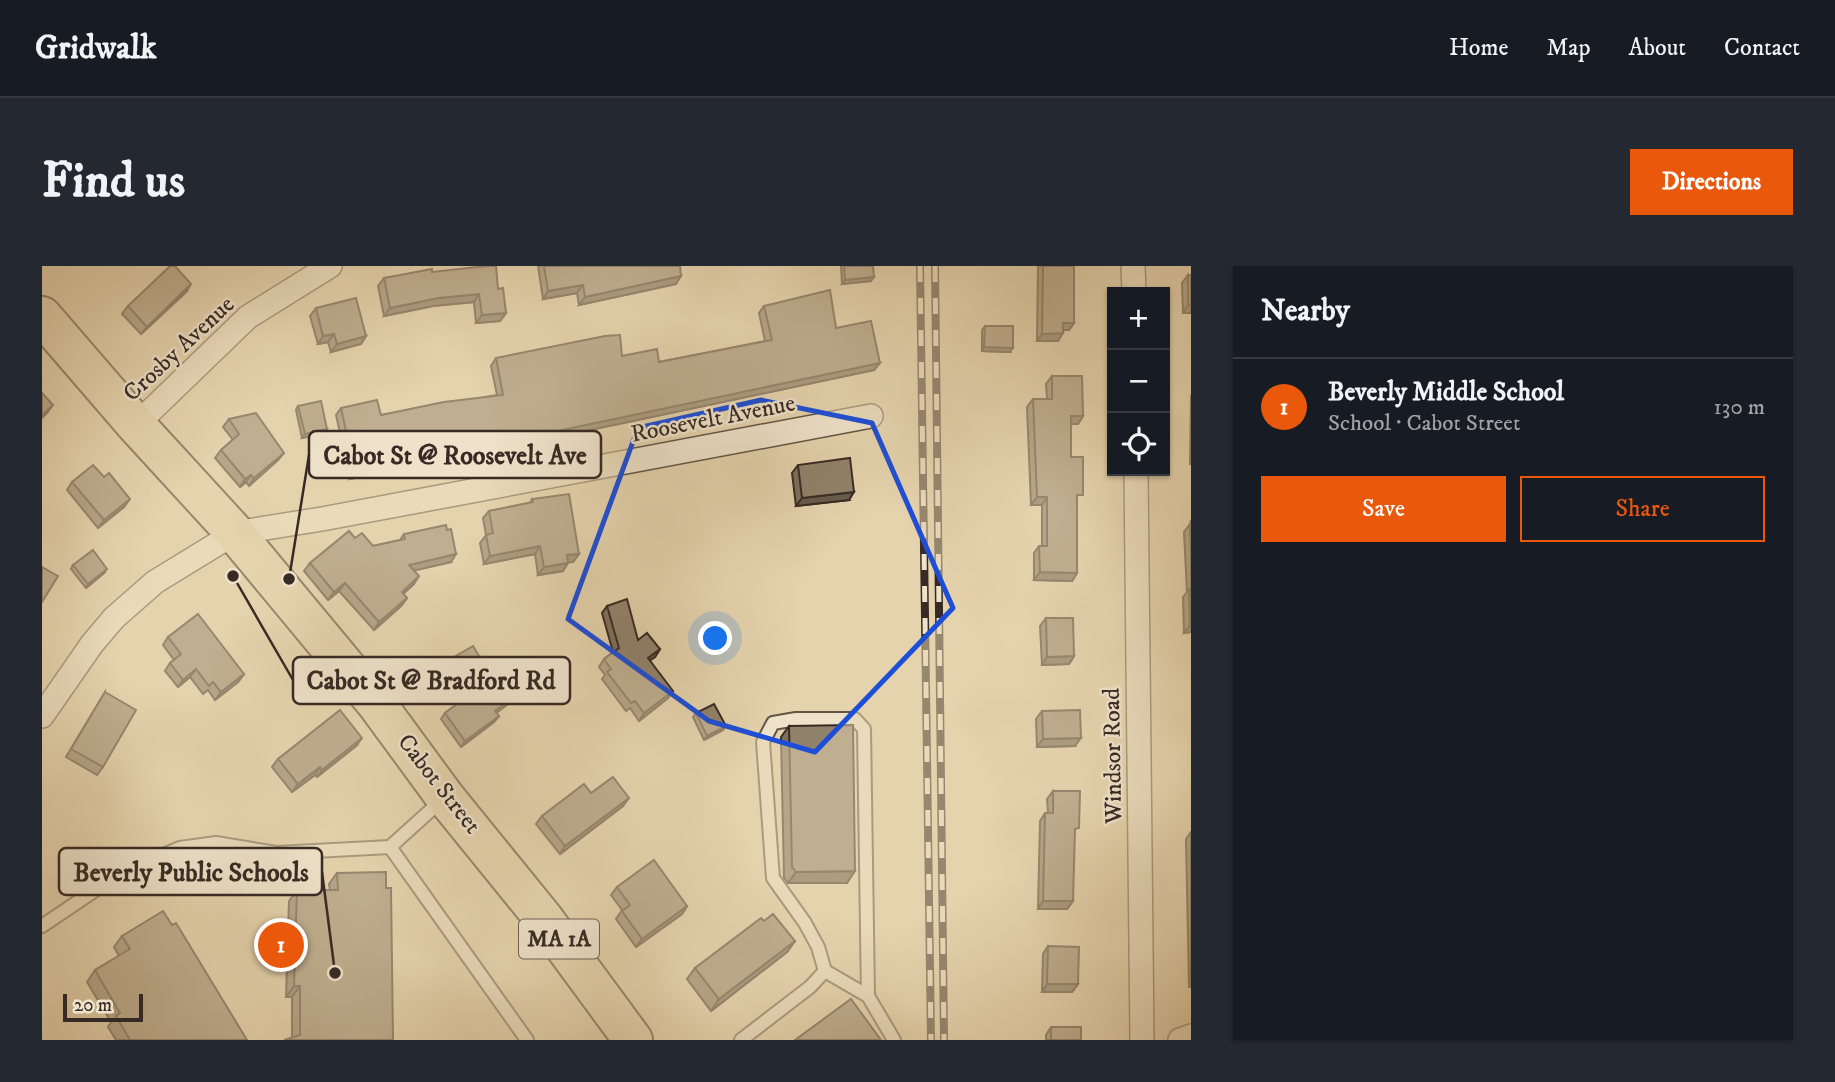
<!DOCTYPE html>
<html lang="en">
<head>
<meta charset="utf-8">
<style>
	:root { --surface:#171b24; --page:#242831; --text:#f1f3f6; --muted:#9ea1a6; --line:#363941; --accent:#ea580c }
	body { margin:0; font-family:"IM FELL DW Pica",serif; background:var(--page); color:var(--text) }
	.controls { position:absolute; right:21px; top:21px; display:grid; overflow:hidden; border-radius:0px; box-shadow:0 2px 5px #0004 }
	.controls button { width:63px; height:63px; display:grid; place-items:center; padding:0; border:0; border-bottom:2px solid var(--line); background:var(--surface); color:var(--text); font:35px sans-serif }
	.scale { position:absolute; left:21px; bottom:18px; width:80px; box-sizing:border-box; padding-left:7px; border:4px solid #372a24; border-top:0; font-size:19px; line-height:24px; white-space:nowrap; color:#372a24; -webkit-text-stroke:5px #eee2ca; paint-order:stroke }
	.you { position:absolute; left:674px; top:373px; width:24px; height:24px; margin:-18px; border:5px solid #fff; border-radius:50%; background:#1a73e8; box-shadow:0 0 0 10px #1a73e833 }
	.badge { display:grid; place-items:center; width:46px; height:46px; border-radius:50%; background:var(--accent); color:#fff; font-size:23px; font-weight:700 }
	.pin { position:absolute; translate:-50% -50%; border:4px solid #fff; box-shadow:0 2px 7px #0006 }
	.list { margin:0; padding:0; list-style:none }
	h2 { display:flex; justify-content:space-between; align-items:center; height:91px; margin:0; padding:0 28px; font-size:30px }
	h2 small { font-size:23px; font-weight:400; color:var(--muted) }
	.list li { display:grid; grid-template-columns:46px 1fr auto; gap:21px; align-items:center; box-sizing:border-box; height:98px; padding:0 28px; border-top:2px solid var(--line) }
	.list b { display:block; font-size:26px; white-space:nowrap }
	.list p { margin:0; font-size:23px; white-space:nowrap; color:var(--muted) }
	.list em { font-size:23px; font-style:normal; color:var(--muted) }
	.actions { display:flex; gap:14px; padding:21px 28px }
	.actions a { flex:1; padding:16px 0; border:2px solid var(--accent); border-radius:0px; text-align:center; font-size:24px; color:var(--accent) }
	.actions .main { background:var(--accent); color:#fff }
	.icon { flex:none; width:38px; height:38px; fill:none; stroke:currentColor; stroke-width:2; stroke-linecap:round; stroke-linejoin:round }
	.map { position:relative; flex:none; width:1149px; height:774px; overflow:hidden; border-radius:0px }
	header { display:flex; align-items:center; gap:42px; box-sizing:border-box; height:98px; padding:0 35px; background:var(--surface); border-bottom:2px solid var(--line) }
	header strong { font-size:33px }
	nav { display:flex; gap:38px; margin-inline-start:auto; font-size:24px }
	.intro { display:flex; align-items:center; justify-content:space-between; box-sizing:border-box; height:168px; padding:0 42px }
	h1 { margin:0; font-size:49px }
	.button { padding:18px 32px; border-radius:0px; background:var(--accent); color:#fff; font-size:24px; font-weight:700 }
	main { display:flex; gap:42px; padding:0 42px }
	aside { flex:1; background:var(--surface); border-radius:0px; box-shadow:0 2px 5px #0004 }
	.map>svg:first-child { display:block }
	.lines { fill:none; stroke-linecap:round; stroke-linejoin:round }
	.service-casing { stroke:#625446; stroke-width:16 }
	.minor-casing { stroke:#625446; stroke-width:26 }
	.trunk-casing { stroke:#372a24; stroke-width:42 }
	.service { stroke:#eee2ca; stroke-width:12 }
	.minor { stroke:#eee2ca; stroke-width:23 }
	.trunk { stroke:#e5d3ad; stroke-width:38 }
	.rail-casing { stroke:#372a24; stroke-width:8 }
	.rail { stroke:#eee2ca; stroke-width:5; stroke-dasharray:16; stroke-linecap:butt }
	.wall { fill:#7d705c; stroke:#372a24; stroke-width:2 }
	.shaded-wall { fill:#665b4b; stroke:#372a24; stroke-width:2 }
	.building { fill:#91826b; stroke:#372a24; stroke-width:2 }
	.marked { fill:none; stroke:#1d4ed8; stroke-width:5; stroke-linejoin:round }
	.labels { text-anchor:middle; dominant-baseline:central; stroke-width:5; stroke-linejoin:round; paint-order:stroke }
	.shield { fill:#eee2ca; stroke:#6e6156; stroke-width:2 }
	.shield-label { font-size:23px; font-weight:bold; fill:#372a24 }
	.street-label { font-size:24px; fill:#372a24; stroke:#eee2ca }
	.leader { fill:none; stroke:#372a24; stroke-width:2.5 }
	.callout-dot { fill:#372a24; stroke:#eee2ca; stroke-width:2.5 }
	.callout { fill:#eee2ca; stroke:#372a24; stroke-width:2.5 }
	.callout-label { font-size:26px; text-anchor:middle; font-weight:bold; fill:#372a24 }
</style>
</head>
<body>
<header>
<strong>Gridwalk</strong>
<nav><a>Home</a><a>Map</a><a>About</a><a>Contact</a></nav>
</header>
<div class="intro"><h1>Find us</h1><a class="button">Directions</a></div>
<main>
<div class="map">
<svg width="1149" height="774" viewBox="0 0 1149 774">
	<rect width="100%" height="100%" fill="#e5d3ad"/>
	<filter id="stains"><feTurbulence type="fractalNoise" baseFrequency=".00286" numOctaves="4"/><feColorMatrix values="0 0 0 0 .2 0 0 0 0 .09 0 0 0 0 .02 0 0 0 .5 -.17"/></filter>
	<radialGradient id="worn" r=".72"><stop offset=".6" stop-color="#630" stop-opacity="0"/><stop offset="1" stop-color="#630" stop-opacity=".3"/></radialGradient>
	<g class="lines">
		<defs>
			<g id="service">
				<polyline points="401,533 348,581 485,774"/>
				<polyline points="0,660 80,606 138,582 174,577 234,587 348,581"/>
				<polyline points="826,730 783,705 776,681 763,657 731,612 721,476 731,457 754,453 813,453 822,463 826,730 852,774"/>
				<polyline points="699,774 768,721 783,705"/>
			</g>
			<g id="minor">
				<polyline points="1091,0 1092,26"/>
				<polyline points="94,159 206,51 288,0"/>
				<polyline points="1094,205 1100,774"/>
				<polyline points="0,450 50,378 72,352 113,316 193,267 280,253 829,150"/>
				<polyline points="1138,774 1149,770"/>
			</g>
			<polyline id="trunk" points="0,50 94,159 193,267 334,437 403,531 502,653 591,774"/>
		</defs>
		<!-- service casing -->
		<use href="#service" class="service-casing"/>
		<!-- minor casing -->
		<use href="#minor" class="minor-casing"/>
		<!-- trunk casing -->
		<use href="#trunk" class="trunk-casing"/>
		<!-- service -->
		<use href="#service" class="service"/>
		<!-- minor -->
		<use href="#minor" class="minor"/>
		<!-- trunk -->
		<use href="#trunk" class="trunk"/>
		<defs>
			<g id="rail">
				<polyline points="878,0 889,774"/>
				<polyline points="893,0 902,774"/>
			</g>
		</defs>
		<!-- rail casing -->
		<use href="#rail" class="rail-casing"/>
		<!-- rail -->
		<use href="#rail" class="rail"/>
	</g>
	<!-- wall -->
	<g class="wall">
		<polygon points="496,0 638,0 634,18 537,39 535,27 501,33"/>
		<polygon points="799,0 831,0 829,15 800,18"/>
		<polygon points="996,0 1032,0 1032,57 1027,64 1021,64 1016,75 995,75"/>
		<polygon points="390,6 456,23 464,47 458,55 434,57 432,36 391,40 342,50 336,20 342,12"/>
		<polygon points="1146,9 1149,47 1141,47 1140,17"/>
		<polygon points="144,26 99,68 80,48 86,40"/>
		<polygon points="722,40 794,62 832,104 482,178 409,188 407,192 308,213 294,149 299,142 339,149 455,129 449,100 454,92 580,90 617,96 723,75 717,47"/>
		<polygon points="274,42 324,70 319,78 289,86 286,76 276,78 268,50"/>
		<polygon points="943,60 968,86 940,85 940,64"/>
		<polygon points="1010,110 1041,150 1036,158 1029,158 1029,191 1035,236 1035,307 1030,315 992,314 992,287 997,280 1000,280 1000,239 989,239 985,141 991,133 1005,133 1004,118"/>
		<polygon points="1149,129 1149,198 1148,198"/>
		<polygon points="256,140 282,167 260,172 254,144"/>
		<polygon points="187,153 236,194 207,220 204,216 198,221 173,192 179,184 191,174 181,161"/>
		<polygon points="756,199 807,234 754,240 750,207"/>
		<polygon points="30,216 82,241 56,262 25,224"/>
		<polygon points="490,233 537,288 531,296 526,296 521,305 496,309 493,288 442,298 438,277 444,269 441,252 447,245 488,237"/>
		<polygon points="1149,254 1149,366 1142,367 1141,331 1145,326 1142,266 1148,258"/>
		<polygon points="362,268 409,296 372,304 372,318 361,328 365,332 359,340 332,364 297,325 286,334 262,305 268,297 313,272 331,280 358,274"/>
		<polygon points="31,299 62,307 44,322 29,303"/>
		<polygon points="565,340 596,374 618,383 613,391 608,394 626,432 597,455 588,442 584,445 560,413 563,409 557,401 562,393 571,386 560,347"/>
		<polygon points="1004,352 1032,390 1027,398 1000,399 998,360"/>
		<polygon points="126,371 202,408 196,416 173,434 166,424 161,428 148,411 136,421 123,405 128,397 132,394 121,379"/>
		<polygon points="412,391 451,413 488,421 454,447 457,450 452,456 419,481 399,453 403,447 427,429 408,397"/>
		<polygon points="63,426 61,501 55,509 24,491"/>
		<polygon points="1000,445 1033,480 995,481 994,453"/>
		<polygon points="654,447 681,464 662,474 651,451"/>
		<polygon points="747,460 805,617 746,617 742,612 739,471"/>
		<polygon points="314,480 275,511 273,509 250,526 230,501 236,493"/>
		<polygon points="1011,525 1031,635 1025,643 996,643 998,555 1003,547 1006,547 1005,533"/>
		<polygon points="549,527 581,540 518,588 494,558 500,550"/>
		<polygon points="1149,566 1149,721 1147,721 1144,573"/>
		<polygon points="295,607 344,622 351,774 250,772 250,731 244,731 247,635 255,624 288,624 287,618"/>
		<polygon points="575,621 645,640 640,648 594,681 574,653 580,644 569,629"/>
		<polygon points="722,655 753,675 745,686 669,745 645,713 653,702"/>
		<polygon points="80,670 205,774 74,774 66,761 69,756 45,716 53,704 77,690 72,681"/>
		<polygon points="1006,680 1036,718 1030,726 1000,726 1001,688"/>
		<polygon points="1009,761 1039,774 1004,774 1004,769"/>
	</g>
	<!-- shaded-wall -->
	<g class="shaded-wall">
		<polygon points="639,10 634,18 537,39 543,31"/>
		<polygon points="832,11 829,15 800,18 803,14"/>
		<polygon points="149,18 144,26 99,68 105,61"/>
		<polygon points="541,19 535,27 501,33 506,25"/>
		<polygon points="437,28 432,36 391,40 342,50 348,42 396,32"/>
		<polygon points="1146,39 1149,39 1149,47 1141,47"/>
		<polygon points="464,47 458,55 434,57 440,49"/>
		<polygon points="1021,57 1032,57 1027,64 1015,64"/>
		<polygon points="1021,67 1016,75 995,75 1000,68"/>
		<polygon points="292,68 286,76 276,78 281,70"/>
		<polygon points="324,70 319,78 289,86 295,78"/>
		<polygon points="942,81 971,82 968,86 940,85"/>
		<polygon points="838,97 832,104 482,178 409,188 407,192 308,213 313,206 412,181"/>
		<polygon points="11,139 5,147 0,152 0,149"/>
		<polygon points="1029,150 1041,150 1036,158 1024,158"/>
		<polygon points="285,163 282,167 260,172 263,168"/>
		<polygon points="242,187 236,194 207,220 212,212"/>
		<polygon points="209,209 204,216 198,221 203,213"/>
		<polygon points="812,226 807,234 754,240 760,232"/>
		<polygon points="995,231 1005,231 1000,239 989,239"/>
		<polygon points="88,233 82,241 56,262 62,254"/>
		<polygon points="498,280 493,288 442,298 448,290"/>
		<polygon points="414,288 409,296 362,307 367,299"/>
		<polygon points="537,288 531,296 519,297 525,289"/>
		<polygon points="526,297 521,305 496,309 502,301"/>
		<polygon points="65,303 62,307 44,322 46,318"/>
		<polygon points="998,306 1035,307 1030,315 992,314"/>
		<polygon points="377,310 372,318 354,334 360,326"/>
		<polygon points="303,317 297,325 286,334 292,326"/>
		<polygon points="365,332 359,340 332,364 337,356"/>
		<polygon points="1148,359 1149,359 1149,366 1142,367"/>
		<polygon points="618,383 613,391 601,399 606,392"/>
		<polygon points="1032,390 1027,398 1000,399 1005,391"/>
		<polygon points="154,403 148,411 136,421 141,414"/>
		<polygon points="202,408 196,416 173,434 179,426"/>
		<polygon points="492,415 488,421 449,451 453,445"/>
		<polygon points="631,425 626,432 597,455 602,447"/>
		<polygon points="457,450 452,456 419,481 423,475"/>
		<polygon points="684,460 681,464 662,474 665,470"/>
		<polygon points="320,472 314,480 275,511 280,504"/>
		<polygon points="1039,472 1033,480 995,481 1001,473"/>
		<polygon points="278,501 273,509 250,526 256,518"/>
		<polygon points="587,532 581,540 518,588 523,580"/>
		<polygon points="813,605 805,617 746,617 754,606"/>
		<polygon points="1001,635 1031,635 1025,643 996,643"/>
		<polygon points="645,640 640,648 594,681 600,673"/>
		<polygon points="753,675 745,686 669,745 677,733"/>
		<polygon points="1005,718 1036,718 1030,726 1000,726"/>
		<polygon points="252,720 258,720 250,731 244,731"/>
	</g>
	<!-- building -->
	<g class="building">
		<polygon points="128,0 133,0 149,18 105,61 86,40"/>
		<polygon points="445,0 454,0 456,23 461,22 464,47 440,49 437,28 396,32 348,42 342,12 390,3 390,6"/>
		<polygon points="502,0 638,0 639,10 543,31 541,19 506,25"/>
		<polygon points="802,0 831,0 832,11 803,14"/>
		<polygon points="1001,0 1032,0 1032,57 1021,57 1021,67 1000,68"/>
		<rect x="1146" y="9" width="3" height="30"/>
		<polygon points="788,24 794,62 829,55 838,97 487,171 412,181 412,184 313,206 299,142 335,134 339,149 402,136 461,129 454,92 563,70 578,69 580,90 615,83 617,96 730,74 722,40"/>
		<polygon points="314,32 324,70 295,78 292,68 281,70 274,42"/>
		<polygon points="943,60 971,60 971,82 942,81"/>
		<polygon points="1010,110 1040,110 1041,150 1029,150 1029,191 1041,191 1041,229 1035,229 1035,307 998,306 997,280 1005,280 1005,231 995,231 991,133 1010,133"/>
		<polygon points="0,127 11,139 0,149"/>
		<polygon points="279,135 285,163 263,168 256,140"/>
		<polygon points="214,147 242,187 212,212 209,209 203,213 179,184 197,168 187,153"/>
		<polygon points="808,192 812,226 760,232 756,199"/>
		<polygon points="51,199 62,211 67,207 88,233 62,254 30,216"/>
		<polygon points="527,228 537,288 525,289 526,297 502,301 498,280 448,290 444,269 451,267 447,245 491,236 490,233"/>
		<polygon points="1148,258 1149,258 1149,291"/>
		<polygon points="404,259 405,264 409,263 414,288 367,299 377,310 360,326 365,332 337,356 303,317 292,326 268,297 307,265 313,272 320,267 331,280 363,273 362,268"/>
		<polygon points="51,284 65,303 46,318 31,299"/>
		<polygon points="0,301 16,310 0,336"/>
		<polygon points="1147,323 1149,323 1149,359 1148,359"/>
		<polygon points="585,333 596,374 605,367 618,383 606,392 631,425 602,447 593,435 589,437 565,406 569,403 562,393 577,382 565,340"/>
		<polygon points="156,348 202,408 179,426 171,416 167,420 154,403 141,414 128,397 139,388 126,371"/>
		<polygon points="1004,352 1031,352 1032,390 1005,391"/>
		<polygon points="431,380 451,413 476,394 492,415 453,445 457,450 423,475 403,447 433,425 412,391"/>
		<polygon points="63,426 94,444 61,501 29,483"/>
		<polygon points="672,438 684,460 665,470 654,447"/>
		<polygon points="298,444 320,472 280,504 278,501 256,518 236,493"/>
		<polygon points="1038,444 1039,472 1001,473 1000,445"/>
		<polygon points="811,459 813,605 754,606 750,601 747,460"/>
		<polygon points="571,511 587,532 523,580 500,550 542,518 549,527"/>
		<polygon points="1011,525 1038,525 1037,562 1033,563 1031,635 1001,635 1003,547 1011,547"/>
		<polygon points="612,594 645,640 600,673 580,645 588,639 575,621"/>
		<polygon points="344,606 344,622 349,622 351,774 242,774 258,769 258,720 252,720 255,624 296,624 295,607"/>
		<polygon points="121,645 130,659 134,657 205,774 88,774 74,750 78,747 53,704 88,683 80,670"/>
		<polygon points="731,648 753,675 677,733 653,702 719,652 722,655"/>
		<polygon points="1006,680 1037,681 1036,718 1005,718"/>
		<polygon points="809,733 839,774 753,774"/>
		<rect x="1009" y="761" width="30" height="13"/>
	</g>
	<!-- marked area -->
	<path d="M0 0H1149V774H0ZM719 134 830 157 911 342 773 486 667 455 526 353 596 162Z" fill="#e5d3ad" fill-opacity=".55" fill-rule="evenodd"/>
	<path class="marked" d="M719 134 830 157 911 342 773 486 667 455 526 353 596 162Z"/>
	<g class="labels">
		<!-- shield labels -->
		<rect class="shield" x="477" y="653.5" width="80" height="39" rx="5"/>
		<g class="shield-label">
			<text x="517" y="673">MA 1A</text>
		</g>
		<!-- street labels -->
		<g class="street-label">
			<text transform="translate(137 83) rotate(-43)">Crosby Avenue</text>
			<text transform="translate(671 153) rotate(-11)">Roosevelt Avenue</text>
			<text transform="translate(1071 490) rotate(-91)">Windsor Road</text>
			<text transform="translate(397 518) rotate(52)">Cabot Street</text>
		</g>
	</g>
	<!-- callouts -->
	<path class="leader" d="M247 313L267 189M191 310L251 414M293 707L280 606"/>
	<g class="callout-dot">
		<circle cx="247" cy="313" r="7"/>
		<circle cx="191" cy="310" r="7"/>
		<circle cx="293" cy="707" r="7"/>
	</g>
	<g class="callout">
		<rect x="267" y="165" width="292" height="47" rx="7"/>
		<rect x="251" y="391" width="277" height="47" rx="7"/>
		<rect x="17" y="582" width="263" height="47" rx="7"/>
	</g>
	<g class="callout-label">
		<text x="413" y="198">Cabot St @ Roosevelt Ave</text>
		<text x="389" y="423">Cabot St @ Bradford Rd</text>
		<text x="149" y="615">Beverly Public Schools</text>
	</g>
	<rect width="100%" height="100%" filter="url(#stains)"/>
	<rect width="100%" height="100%" fill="url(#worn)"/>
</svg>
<div class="controls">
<button>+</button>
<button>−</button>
<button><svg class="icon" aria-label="locate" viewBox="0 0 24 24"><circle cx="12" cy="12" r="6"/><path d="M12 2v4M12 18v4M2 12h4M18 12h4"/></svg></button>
</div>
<div class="scale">20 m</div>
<div class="you"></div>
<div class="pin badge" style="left:239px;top:679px">1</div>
</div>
<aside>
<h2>Nearby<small></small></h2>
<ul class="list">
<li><span class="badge">1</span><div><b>Beverly Middle School</b><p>School · Cabot Street</p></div><em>130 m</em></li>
</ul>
<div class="actions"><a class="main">Save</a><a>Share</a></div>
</aside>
</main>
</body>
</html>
